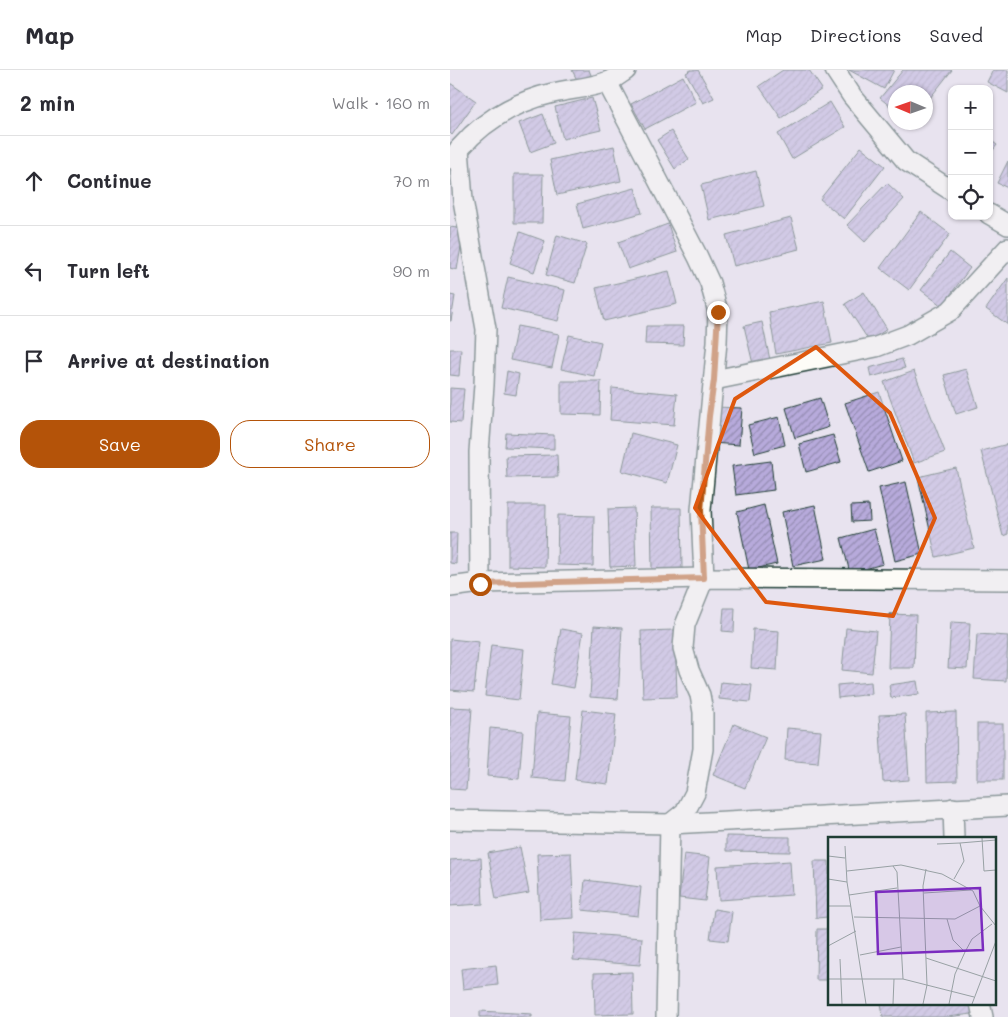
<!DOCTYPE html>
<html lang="en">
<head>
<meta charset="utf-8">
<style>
	:root { --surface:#fff; --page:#f7f7f7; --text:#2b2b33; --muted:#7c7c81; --line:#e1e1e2; --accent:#b45309 }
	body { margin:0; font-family:Mali,sans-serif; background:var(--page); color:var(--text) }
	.controls { position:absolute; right:15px; top:15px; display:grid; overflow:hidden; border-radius:10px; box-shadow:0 1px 4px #0004 }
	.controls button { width:45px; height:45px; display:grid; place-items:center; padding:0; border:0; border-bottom:1px solid var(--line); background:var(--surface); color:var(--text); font:25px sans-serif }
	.compass { position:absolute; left:438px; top:15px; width:45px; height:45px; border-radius:50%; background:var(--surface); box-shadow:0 1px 4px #0004; rotate:272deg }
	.stop { position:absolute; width:15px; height:15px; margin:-11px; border:4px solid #b45309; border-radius:50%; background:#fff }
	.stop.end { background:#b45309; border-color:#fff; box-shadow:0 1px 5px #0008 }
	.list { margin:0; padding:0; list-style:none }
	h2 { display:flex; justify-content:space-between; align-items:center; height:65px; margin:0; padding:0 20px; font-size:21px }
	h2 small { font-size:16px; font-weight:400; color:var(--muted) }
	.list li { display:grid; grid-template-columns:32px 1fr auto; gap:15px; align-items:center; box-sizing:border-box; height:90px; padding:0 20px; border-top:1px solid var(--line) }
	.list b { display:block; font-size:19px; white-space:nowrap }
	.list em { font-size:16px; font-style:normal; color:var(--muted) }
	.actions { display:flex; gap:10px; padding:15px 20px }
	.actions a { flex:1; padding:11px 0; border:1px solid var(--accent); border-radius:20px; text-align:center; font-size:18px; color:var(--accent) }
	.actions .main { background:var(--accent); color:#fff }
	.icon { flex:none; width:28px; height:28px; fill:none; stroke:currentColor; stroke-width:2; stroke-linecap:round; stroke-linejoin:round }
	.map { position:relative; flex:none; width:558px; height:947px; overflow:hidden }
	header { display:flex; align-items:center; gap:30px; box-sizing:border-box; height:70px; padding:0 25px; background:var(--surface); border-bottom:1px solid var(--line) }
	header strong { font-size:24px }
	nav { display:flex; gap:28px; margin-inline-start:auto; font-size:18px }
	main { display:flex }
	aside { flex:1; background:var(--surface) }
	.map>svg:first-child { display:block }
	.building { fill:url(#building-hatch); stroke:#1f3d34 }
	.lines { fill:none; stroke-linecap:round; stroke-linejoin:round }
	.minor-casing { stroke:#1f3d34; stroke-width:22 }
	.minor { stroke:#fdfcf7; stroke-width:19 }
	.route { stroke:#b45309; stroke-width:6 }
	.marked { fill:none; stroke:#de580e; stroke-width:4; stroke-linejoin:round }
	.inset-road { fill:none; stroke:#98a1a4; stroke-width:1 }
	.view { fill:#7b2cbf; fill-opacity:0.15; stroke:#7b2cbf; stroke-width:2.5 }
	.inset-edge { fill:none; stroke:#1f3d34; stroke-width:2.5 }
</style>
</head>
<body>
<header>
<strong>Map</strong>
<nav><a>Map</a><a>Directions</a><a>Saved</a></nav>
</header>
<main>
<aside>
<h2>2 min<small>Walk · 160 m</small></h2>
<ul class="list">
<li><svg class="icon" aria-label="ahead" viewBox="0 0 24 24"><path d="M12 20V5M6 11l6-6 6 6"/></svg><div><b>Continue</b></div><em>70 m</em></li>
<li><svg class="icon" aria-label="left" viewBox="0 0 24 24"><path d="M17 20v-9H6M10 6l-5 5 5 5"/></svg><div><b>Turn left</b></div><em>90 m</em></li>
<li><svg class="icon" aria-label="arrive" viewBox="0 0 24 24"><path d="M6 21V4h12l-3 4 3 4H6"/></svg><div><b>Arrive at destination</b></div></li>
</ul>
<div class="actions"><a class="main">Save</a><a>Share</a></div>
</aside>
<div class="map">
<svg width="558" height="947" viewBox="0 0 558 947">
	<defs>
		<pattern id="building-hatch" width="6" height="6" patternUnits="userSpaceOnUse" patternTransform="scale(1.25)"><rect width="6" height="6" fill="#b7aadb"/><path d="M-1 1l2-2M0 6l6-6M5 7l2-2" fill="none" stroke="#948cb2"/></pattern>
	</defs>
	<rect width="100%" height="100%" fill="#e8e3ef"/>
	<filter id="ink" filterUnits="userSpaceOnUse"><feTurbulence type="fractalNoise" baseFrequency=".02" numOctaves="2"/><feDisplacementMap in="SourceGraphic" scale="10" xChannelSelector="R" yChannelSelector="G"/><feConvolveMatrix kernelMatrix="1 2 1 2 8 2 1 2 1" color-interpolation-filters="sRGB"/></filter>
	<g filter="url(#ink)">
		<!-- building -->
		<g class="building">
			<polygon points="122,0 139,0 141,5 128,12"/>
			<polygon points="241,0 248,0 264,28 253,33 236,3"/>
			<polygon points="333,0 359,0 372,19 331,48 309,16"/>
			<polygon points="399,0 444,0 434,19"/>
			<polygon points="453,0 502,0 476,33 476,22 446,22 446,41 430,28"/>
			<polygon points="543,0 558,0 558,23 537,12"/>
			<polygon points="233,6 246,32 195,59 181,34"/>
			<polygon points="0,13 26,31 2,65 0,63"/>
			<polygon points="142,28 151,60 113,69 105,37"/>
			<polygon points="380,32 395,57 342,89 328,64"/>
			<polygon points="93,44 104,73 80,82 69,53"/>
			<polygon points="221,61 239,89 225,99 207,70"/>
			<polygon points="539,69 547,75 539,85"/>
			<polygon points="164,76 171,111 107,125 100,90"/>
			<polygon points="411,77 435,96 394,149 370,129"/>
			<polygon points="558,91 558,118 547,113"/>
			<polygon points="306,101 314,136 259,150 251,115"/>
			<polygon points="64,104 93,104 92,153 64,153"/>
			<polygon points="437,113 454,129 415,172 397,155"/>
			<polygon points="185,118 192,143 133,159 127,134"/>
			<polygon points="471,142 500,164 459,220 430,198"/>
			<polygon points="341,148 349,179 284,196 276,165"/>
			<polygon points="218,154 227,182 178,199 168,172"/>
			<polygon points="0,157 14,159 7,200 0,198"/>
			<polygon points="70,162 95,171 84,202 60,193"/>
			<polygon points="107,165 137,174 125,213 96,205"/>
			<polygon points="500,182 520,198 492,236 471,220"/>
			<polygon points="219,201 227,234 154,251 146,218"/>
			<polygon points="58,207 115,220 108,251 51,238"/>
			<polygon points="558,208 558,255 536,239"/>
			<polygon points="414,222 437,259 419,271 395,234"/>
			<polygon points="0,225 5,226 1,251 0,251"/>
			<polygon points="374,231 382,273 326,284 319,242"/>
			<polygon points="312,252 320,290 303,294 294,256"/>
			<polygon points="67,256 109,264 102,298 60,290"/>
			<polygon points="196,256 234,256 233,275 195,274"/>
			<polygon points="119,265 151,272 144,306 111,299"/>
			<polygon points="0,279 11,279 9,306 0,305"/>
			<polygon points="452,289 455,298 421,307 419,298"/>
			<polygon points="516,299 528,337 506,344 494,305"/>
			<polygon points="57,301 69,304 66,325 54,323"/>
			<polygon points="464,301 495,382 464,393 434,312"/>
			<polygon points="111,311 151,311 150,345 111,344"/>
			<polygon points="0,318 14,319 11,353 0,352"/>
			<polygon points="162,318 227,324 224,355 160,350"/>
			<polygon points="429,322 452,391 419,402 395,333"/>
			<polygon points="370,328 379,357 345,368 336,338"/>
			<polygon points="265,337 292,338 289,375 262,373"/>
			<polygon points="329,347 335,375 305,383 298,355"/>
			<polygon points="56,363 104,365 104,379 55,377"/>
			<polygon points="181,363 227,375 217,413 172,401"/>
			<polygon points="383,365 391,392 356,402 349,374"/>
			<polygon points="558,374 558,464 553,466 531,381"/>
			<polygon points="107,385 108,407 57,408 56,386"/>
			<polygon points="321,391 324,420 286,425 282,396"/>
			<polygon points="506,398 524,478 486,487 468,407"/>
			<polygon points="456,412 472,484 445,491 429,418"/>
			<polygon points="58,435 96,435 95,497 58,496"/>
			<polygon points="314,435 327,494 299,500 287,442"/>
			<polygon points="365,435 376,489 343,496 332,442"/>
			<polygon points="419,435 420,451 402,452 401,436"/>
			<polygon points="184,438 186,496 160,497 158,439"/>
			<polygon points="201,438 231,438 232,499 202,500"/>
			<polygon points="108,445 144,446 143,496 107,495"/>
			<polygon points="424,459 433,494 400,503 391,468"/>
			<polygon points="0,463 7,463 6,494 0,493"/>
			<polygon points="274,538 285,538 284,562 272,561"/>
			<polygon points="440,544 466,545 464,598 438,598"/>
			<polygon points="501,552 520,553 517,599 498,598"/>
			<polygon points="144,556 172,558 168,629 140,627"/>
			<polygon points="396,558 426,561 422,603 392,600"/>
			<polygon points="111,559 133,563 124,618 101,614"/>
			<polygon points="303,559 329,561 327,600 301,598"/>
			<polygon points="225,560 227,627 193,628 191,561"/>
			<polygon points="527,564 558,566 556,611 524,609"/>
			<polygon points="0,569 29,572 24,622 0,620"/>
			<polygon points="41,575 74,579 69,630 35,626"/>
			<polygon points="467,611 469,624 441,628 439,615"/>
			<polygon points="271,612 302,615 300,632 269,629"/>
			<polygon points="421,612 422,624 388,628 387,615"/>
			<polygon points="0,637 22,638 16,720 0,719"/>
			<polygon points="133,640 166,644 158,714 125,710"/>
			<polygon points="506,642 507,711 477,712 476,643"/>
			<polygon points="87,643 121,646 115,711 82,708"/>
			<polygon points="455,644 459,710 433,712 429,645"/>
			<polygon points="284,654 316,667 295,718 263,705"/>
			<rect x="527" y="654" width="26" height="56"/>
			<polygon points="40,658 73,661 69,709 37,706"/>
			<polygon points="337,658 371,661 368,693 335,690"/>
			<polygon points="276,766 340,767 340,782 276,781"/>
			<polygon points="70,777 79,823 46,829 38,783"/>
			<polygon points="121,783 124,848 90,850 87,784"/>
			<polygon points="234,784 260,787 255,831 229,828"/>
			<polygon points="31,788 33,834 0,836 0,790"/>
			<polygon points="340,791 342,825 269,830 267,796"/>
			<polygon points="364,791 379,791 379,847 366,848"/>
			<polygon points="135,810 191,817 188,846 132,840"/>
			<polygon points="264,839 282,842 278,871 260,869"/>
			<polygon points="367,859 379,859 379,910 366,910"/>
			<polygon points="125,863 192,868 190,895 123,890"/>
			<polygon points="46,895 48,915 13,919 11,899"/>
			<polygon points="182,902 183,944 145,945 144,903"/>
			<polygon points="431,933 521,933 522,944 498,947 433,947"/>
			<polygon points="30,941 82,944 82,947 30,947"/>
		</g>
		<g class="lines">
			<defs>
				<g id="minor">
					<polyline points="385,0 402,26 456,91 502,121"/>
					<polyline points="157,12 248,187 260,213 268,242 267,272 251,440 254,508 235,555 233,578 239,600 250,625 253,642 253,679 245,723 235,742 220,754 216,947"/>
					<polyline points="9,79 13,130 36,259 34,315 29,382 30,513"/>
					<path d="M2 89C25 55 63 32 103 23 121 19 140 18 156 12 163 10 170 4 176 0"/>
					<polyline points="539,144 558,155"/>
					<polyline points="264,310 426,277 458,265 500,241 558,178"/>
					<polyline points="0,517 30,513 254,508 558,510"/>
					<polyline points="503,738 504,768"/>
					<polyline points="0,750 220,754 558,736"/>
					<polyline points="530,933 533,947"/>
				</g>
			</defs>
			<!-- minor casing -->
			<use href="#minor" class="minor-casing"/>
			<!-- minor -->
			<use href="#minor" class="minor"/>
		</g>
	</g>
	<g class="lines" filter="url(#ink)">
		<!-- route -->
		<polyline class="route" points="30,514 254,508 251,440 259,346 264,310 268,242"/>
	</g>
	<!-- marked area -->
	<path d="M0 0H558V947H0ZM366 277 440 343 485 448 443 546 316 532 245 438 285 329Z" fill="#e8e3ef" fill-opacity=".55" fill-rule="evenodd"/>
	<path class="marked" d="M366 277 440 343 485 448 443 546 316 532 245 438 285 329Z"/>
	<!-- overview -->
	<g transform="translate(378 767)">
		<rect width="168" height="168" fill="#e8e3ef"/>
		<path class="inset-road" d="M154 1 156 34 168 33M109 7 132 6M17 9 19 45 38 167M0 19 17 21M65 29 69 35 75 142M19 34 73 28 114 37 145 54 152 69 168 89M0 42 19 45M126 42 136 24 132 6 168 3M96 56 143 53M21 58 69 51M0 69H23M26 80 127 82 152 69M119 82 125 103 137 115M0 109 28 94M32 118 73 110M98 121 168 144M12 122 14 167M0 142H75L146 160M65 167 66 142M95 167 99 148 95 49 98 32M121 167 127 137 137 115 144 102 164 87M144 167 168 104"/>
		<path class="view" d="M152 51 155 113 50 117 48 55Z"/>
		<rect width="168" height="168" class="inset-edge"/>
	</g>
</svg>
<div class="controls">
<button>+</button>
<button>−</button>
<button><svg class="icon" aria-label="locate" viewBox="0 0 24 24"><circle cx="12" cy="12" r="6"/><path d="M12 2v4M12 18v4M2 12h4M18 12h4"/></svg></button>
</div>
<svg class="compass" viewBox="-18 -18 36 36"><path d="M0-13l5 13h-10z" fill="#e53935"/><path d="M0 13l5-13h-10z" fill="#7c7c81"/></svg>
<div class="stop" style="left:30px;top:514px"></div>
<div class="stop end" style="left:268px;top:242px"></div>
</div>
</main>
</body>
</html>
